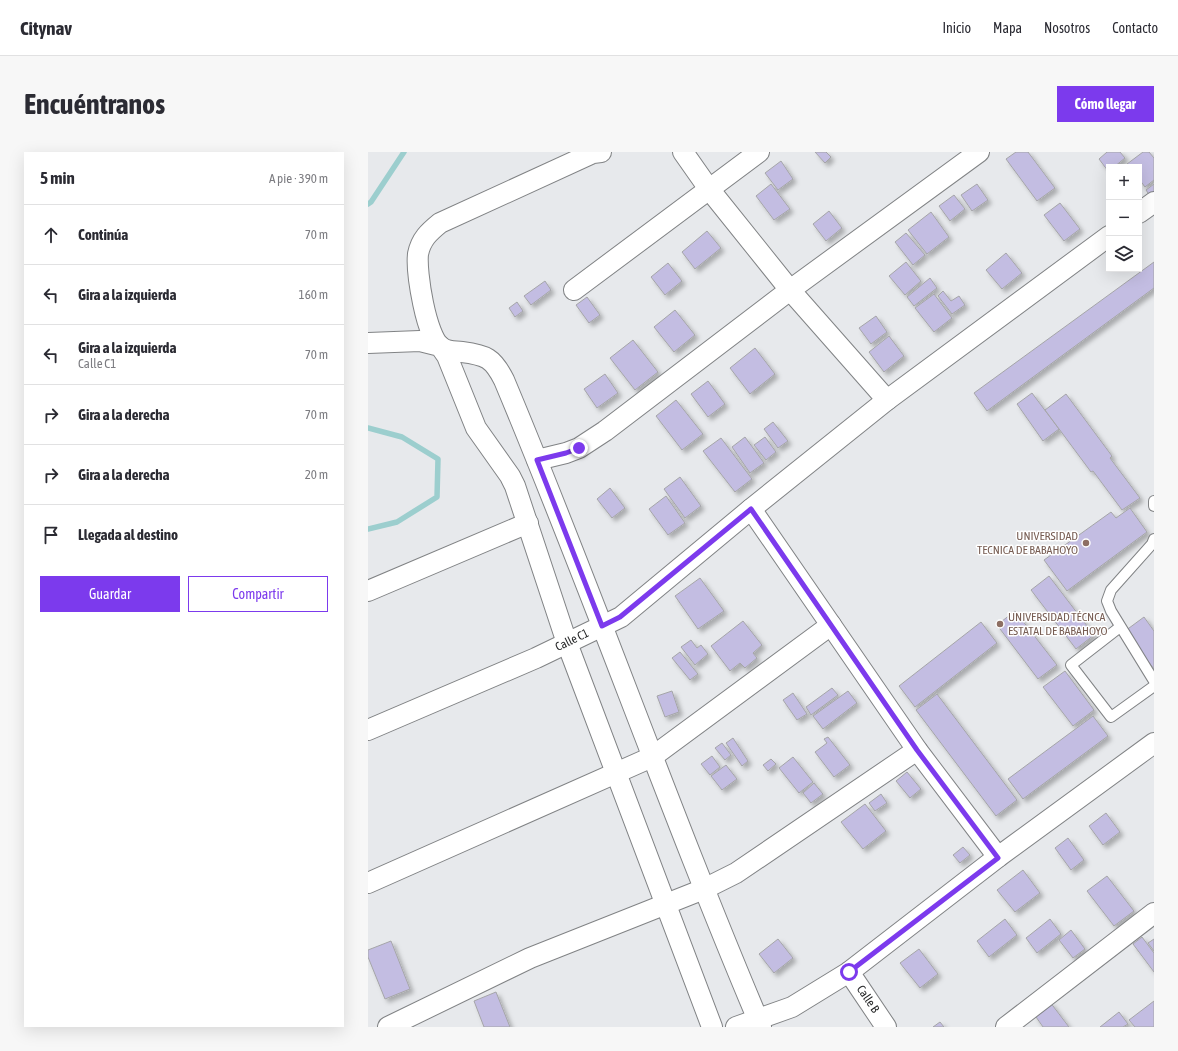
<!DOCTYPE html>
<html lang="es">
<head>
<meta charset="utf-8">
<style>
	:root { --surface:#fff; --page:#f7f7f7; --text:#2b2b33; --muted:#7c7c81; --line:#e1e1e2; --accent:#7c3aed }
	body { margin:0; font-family:"Asap Condensed",sans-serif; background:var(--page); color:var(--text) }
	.controls { position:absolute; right:12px; top:12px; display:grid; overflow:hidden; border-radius:0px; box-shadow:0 4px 16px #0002 }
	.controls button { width:36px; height:36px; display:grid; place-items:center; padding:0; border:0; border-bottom:1px solid var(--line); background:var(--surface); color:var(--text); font:20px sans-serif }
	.stop { position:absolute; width:12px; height:12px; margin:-9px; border:3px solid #7c3aed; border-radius:50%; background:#fff }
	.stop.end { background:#7c3aed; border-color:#fff; box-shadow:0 1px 4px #0008 }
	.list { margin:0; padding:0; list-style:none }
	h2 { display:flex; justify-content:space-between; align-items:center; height:52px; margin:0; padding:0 16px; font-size:17px }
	h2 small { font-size:13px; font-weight:400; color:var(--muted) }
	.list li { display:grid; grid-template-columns:26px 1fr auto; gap:12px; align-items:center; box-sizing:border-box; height:60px; padding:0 16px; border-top:1px solid var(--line) }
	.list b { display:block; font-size:15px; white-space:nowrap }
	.list p { margin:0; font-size:13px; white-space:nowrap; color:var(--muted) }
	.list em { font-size:13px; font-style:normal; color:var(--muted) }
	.actions { display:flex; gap:8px; padding:12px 16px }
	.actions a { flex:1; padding:9px 0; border:1px solid var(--accent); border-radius:0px; text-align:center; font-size:14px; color:var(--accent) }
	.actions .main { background:var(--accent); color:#fff }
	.icon { flex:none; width:22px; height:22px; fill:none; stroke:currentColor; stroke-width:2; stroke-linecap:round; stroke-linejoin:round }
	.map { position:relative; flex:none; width:786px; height:875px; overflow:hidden; border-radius:0px }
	header { display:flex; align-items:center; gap:24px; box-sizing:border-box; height:56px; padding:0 20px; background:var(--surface); border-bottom:1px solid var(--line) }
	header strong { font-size:19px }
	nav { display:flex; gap:22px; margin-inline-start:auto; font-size:14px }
	.intro { display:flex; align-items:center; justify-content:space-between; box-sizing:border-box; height:96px; padding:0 24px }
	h1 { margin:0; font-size:28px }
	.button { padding:10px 18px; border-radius:0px; background:var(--accent); color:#fff; font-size:14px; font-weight:700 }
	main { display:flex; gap:24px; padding:0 24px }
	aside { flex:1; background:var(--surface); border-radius:0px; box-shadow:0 4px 16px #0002 }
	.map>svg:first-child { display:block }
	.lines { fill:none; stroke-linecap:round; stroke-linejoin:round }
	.stream { stroke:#9ccece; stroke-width:5.5 }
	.building { fill:#c3bde2; stroke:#a5a5a8; filter:url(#shadow) }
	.service-casing { stroke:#818385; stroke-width:12 }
	.minor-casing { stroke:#818385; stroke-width:22 }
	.service { stroke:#fff; stroke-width:10 }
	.minor { stroke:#fff; stroke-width:20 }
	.route { stroke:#7c3aed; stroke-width:5 }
	.education-dot { fill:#8d6e63; stroke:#fff; stroke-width:1.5 }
	.labels { text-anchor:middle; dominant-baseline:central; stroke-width:3; stroke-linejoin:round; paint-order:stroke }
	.education-label { font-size:12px; fill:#785e54; stroke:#fff; text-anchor:end }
	.street-label { font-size:12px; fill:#1f2021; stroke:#fff }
</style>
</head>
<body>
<header>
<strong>Citynav</strong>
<nav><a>Inicio</a><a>Mapa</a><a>Nosotros</a><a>Contacto</a></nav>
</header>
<div class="intro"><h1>Encuéntranos</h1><a class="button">Cómo llegar</a></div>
<main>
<aside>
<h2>5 min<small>A pie · 390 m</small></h2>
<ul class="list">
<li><svg class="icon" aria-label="ahead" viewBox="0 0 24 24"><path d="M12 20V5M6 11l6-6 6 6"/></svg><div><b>Continúa</b></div><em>70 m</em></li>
<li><svg class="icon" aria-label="left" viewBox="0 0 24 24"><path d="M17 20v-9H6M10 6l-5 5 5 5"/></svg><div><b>Gira a la izquierda</b></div><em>160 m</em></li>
<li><svg class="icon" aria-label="left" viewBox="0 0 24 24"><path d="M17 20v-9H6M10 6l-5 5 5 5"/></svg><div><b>Gira a la izquierda</b><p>Calle C1</p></div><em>70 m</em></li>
<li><svg class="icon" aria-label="right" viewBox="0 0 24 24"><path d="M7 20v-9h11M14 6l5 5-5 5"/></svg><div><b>Gira a la derecha</b></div><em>70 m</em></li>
<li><svg class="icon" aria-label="right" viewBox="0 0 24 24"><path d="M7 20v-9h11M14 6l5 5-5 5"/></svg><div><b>Gira a la derecha</b></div><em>20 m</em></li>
<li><svg class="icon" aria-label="arrive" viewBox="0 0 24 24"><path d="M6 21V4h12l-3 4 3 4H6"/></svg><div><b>Llegada al destino</b></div></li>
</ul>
<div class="actions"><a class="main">Guardar</a><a>Compartir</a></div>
</aside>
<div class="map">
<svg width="786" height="875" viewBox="0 0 786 875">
	<defs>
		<filter id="shadow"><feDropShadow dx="3.5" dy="3.5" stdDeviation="2" flood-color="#0004"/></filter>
	</defs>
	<rect width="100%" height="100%" fill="#e7e9ec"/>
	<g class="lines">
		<!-- stream -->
		<g class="stream">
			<polyline points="0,52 3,50 36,0"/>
			<polyline points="0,276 34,285 70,307 69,345 29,370 0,377"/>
		</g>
	</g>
	<!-- building -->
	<g class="building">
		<polygon points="447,0 458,0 463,5 457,11"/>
		<polygon points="648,0 660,0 687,36 669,49 638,7"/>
		<polygon points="739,0 752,0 757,6 746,15 741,15 740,19 731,7"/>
		<polygon points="775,0 781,0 786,6 786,28 777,35 771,27 771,15 762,15 759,12"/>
		<polygon points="413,9 425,27 410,38 397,21"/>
		<polygon points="403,32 422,57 406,68 388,44"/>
		<polygon points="609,32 620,48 604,59 593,43"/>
		<polygon points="786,32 786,46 784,47 778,38"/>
		<polygon points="586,43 597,57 582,69 571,54"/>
		<polygon points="692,51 712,77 696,89 676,63"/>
		<polygon points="461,59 474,76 458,89 445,72"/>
		<polygon points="563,60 581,85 559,102 540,78"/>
		<polygon points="339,79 353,96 327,117 314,100"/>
		<polygon points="538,81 557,103 545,113 527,90"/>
		<polygon points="638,101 654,121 634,137 618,118"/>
		<polygon points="538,110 553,129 537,143 521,124"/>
		<polygon points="786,110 786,136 619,259 606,241"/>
		<polygon points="300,111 314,129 297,143 283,125"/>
		<polygon points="562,126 569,136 546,154 539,145"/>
		<polygon points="177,129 183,138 163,153 156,144"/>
		<polygon points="575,139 583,149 591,144 597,153 584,162 570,144"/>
		<polygon points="566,142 584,166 566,180 547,156"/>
		<polygon points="219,145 232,163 221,171 208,153"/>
		<polygon points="149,150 155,159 147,165 141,156"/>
		<polygon points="307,158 327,183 306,200 286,175"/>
		<polygon points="508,164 519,180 503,192 491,176"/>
		<polygon points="521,184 536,204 516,220 501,200"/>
		<polygon points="265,188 290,220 267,238 242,206"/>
		<polygon points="387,196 407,222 382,242 362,216"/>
		<polygon points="237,222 250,241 229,256 216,237"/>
		<polygon points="340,229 357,252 340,265 323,242"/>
		<polygon points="664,241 691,277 675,289 649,252"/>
		<polygon points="698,242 744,304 742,306 772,346 754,358 725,319 723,320 677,258"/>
		<polygon points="308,248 335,282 314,298 288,264"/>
		<polygon points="405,270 420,289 410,296 396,277"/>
		<polygon points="377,285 396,311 382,321 364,295"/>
		<polygon points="397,285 408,300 398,308 386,293"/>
		<polygon points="353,286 384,327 367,340 335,299"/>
		<polygon points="312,325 333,354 317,366 296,337"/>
		<polygon points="242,336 257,356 244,366 229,347"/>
		<polygon points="298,344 317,371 300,383 281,357"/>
		<polygon points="762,356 779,380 699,439 676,408 743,360 748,366"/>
		<polygon points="681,424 726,483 708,497 663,438"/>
		<polygon points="332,426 356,459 330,477 307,444"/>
		<polygon points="647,459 689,513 670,527 629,473"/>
		<polygon points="776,465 786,479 786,517 757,479"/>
		<polygon points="375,469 394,493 385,501 389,506 377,516 372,511 362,519 343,494"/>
		<polygon points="613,470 629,491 547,555 531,534"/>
		<polygon points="323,488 329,496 333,493 340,502 327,513 313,495"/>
		<polygon points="312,500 330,522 322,528 304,506"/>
		<polygon points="697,519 726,558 705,574 675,535"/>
		<polygon points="464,536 470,543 443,563 438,555"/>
		<polygon points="304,539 311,560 297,565 289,544"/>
		<polygon points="480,539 489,551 455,577 445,564"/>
		<polygon points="425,541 439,562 429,568 415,548"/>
		<polygon points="569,542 649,648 628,664 548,558"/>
		<polygon points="725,564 740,584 655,647 640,627"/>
		<polygon points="460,585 482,613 466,625 447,600 459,591 456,587"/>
		<polygon points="365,586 380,609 374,614 358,591"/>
		<polygon points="354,591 363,603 357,608 347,596"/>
		<polygon points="344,604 352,615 342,623 333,612"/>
		<polygon points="425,605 445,630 431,641 411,616"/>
		<polygon points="403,607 408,612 400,619 395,613"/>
		<polygon points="358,613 369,627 354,638 343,624"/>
		<polygon points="539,620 553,637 542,646 528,629"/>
		<polygon points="446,631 455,642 443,651 435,641"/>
		<polygon points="513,642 519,651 507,659 501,651"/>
		<polygon points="497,652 518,679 495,697 473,670"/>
		<polygon points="738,661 752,680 735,693 721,674"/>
		<polygon points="700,686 716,708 703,718 687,696"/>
		<polygon points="595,695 602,703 592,711 585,703"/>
		<polygon points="655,718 672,741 647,760 629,738"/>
		<polygon points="739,724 766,759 746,774 719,739"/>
		<polygon points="637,767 649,783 621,805 609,789"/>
		<polygon points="682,767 693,782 669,801 658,786"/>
		<polygon points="703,778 717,797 705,806 691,788"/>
		<polygon points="774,785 786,801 786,820 765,792"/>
		<polygon points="410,787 425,806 406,821 391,802"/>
		<polygon points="786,787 786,799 780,791"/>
		<polygon points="23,789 42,837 17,847 0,805 0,798"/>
		<polygon points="551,797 570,822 552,836 532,811"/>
		<polygon points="128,840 142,875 116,875 106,849"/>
		<polygon points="786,849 786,875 767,875 761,868"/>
		<polygon points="682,850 701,875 675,875 666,862"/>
		<polygon points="751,860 760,872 755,875 732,875"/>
		<polygon points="572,870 576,875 565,875"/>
	</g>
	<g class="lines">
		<defs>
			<g id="service">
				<polyline points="786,349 786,354"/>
				<polyline points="786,387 784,392 743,438 739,449 743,459 786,529"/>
				<polyline points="752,475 703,513 743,565 786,534"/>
			</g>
			<g id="minor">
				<path d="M233 0 225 1 72 71C61 80 53 87 50 102 48 120 58 185 73 195 79 200 86 199 94 200 118 203 125 206 136 228 226 442 302 661 393 875"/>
				<polyline points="315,0 341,37 422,138 519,248"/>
				<polyline points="771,61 786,50"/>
				<polyline points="206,138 391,0"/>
				<polyline points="0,191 52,189 72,194 79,204 108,276 142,324 147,334 199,491 344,875"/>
				<polyline points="169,308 198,301 211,296 237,279 422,138 611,0"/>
				<polyline points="383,357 549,598 630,705"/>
				<polyline points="0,439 160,371"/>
				<polyline points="0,578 168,506 253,465 383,357 519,248 741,84"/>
				<polyline points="0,731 284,605 463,473"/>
				<polyline points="481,820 518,875"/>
				<polyline points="20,875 162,806 336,737 368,721 549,598"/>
				<polyline points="368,875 424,855 481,820 630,705 786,591"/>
				<polyline points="638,875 786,761"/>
			</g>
		</defs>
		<!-- service casing -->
		<use href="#service" class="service-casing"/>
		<!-- minor casing -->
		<use href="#minor" class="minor-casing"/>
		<!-- service -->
		<use href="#service" class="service"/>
		<!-- minor -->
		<use href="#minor" class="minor"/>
	</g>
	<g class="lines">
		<!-- route -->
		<polyline class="route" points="211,296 198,301 169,308 234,474 252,465 383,357 549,598 630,706 481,820"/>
	</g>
	<!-- markers -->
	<g class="education-dot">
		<circle cx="718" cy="391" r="4"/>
		<circle cx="632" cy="472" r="4"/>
	</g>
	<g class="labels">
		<!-- education labels -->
		<g class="education-label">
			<text x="710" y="384">UNIVERSIDAD<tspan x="710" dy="14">TECNICA DE BABAHOYO</tspan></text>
			<text x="640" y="465" text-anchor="start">UNIVERSIDAD TÉCNCA<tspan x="640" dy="14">ESTATAL DE BABAHOYO</tspan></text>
		</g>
		<!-- street labels -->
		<g class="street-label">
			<text transform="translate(204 488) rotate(-26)">Calle C1</text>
			<text transform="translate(500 847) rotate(56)">Calle B</text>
		</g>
	</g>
</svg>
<div class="controls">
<button>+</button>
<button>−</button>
<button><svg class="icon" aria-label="layers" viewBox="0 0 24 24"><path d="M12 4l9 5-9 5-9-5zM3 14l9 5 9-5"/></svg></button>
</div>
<div class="stop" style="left:481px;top:820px"></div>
<div class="stop end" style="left:211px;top:296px"></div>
</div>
</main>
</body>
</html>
